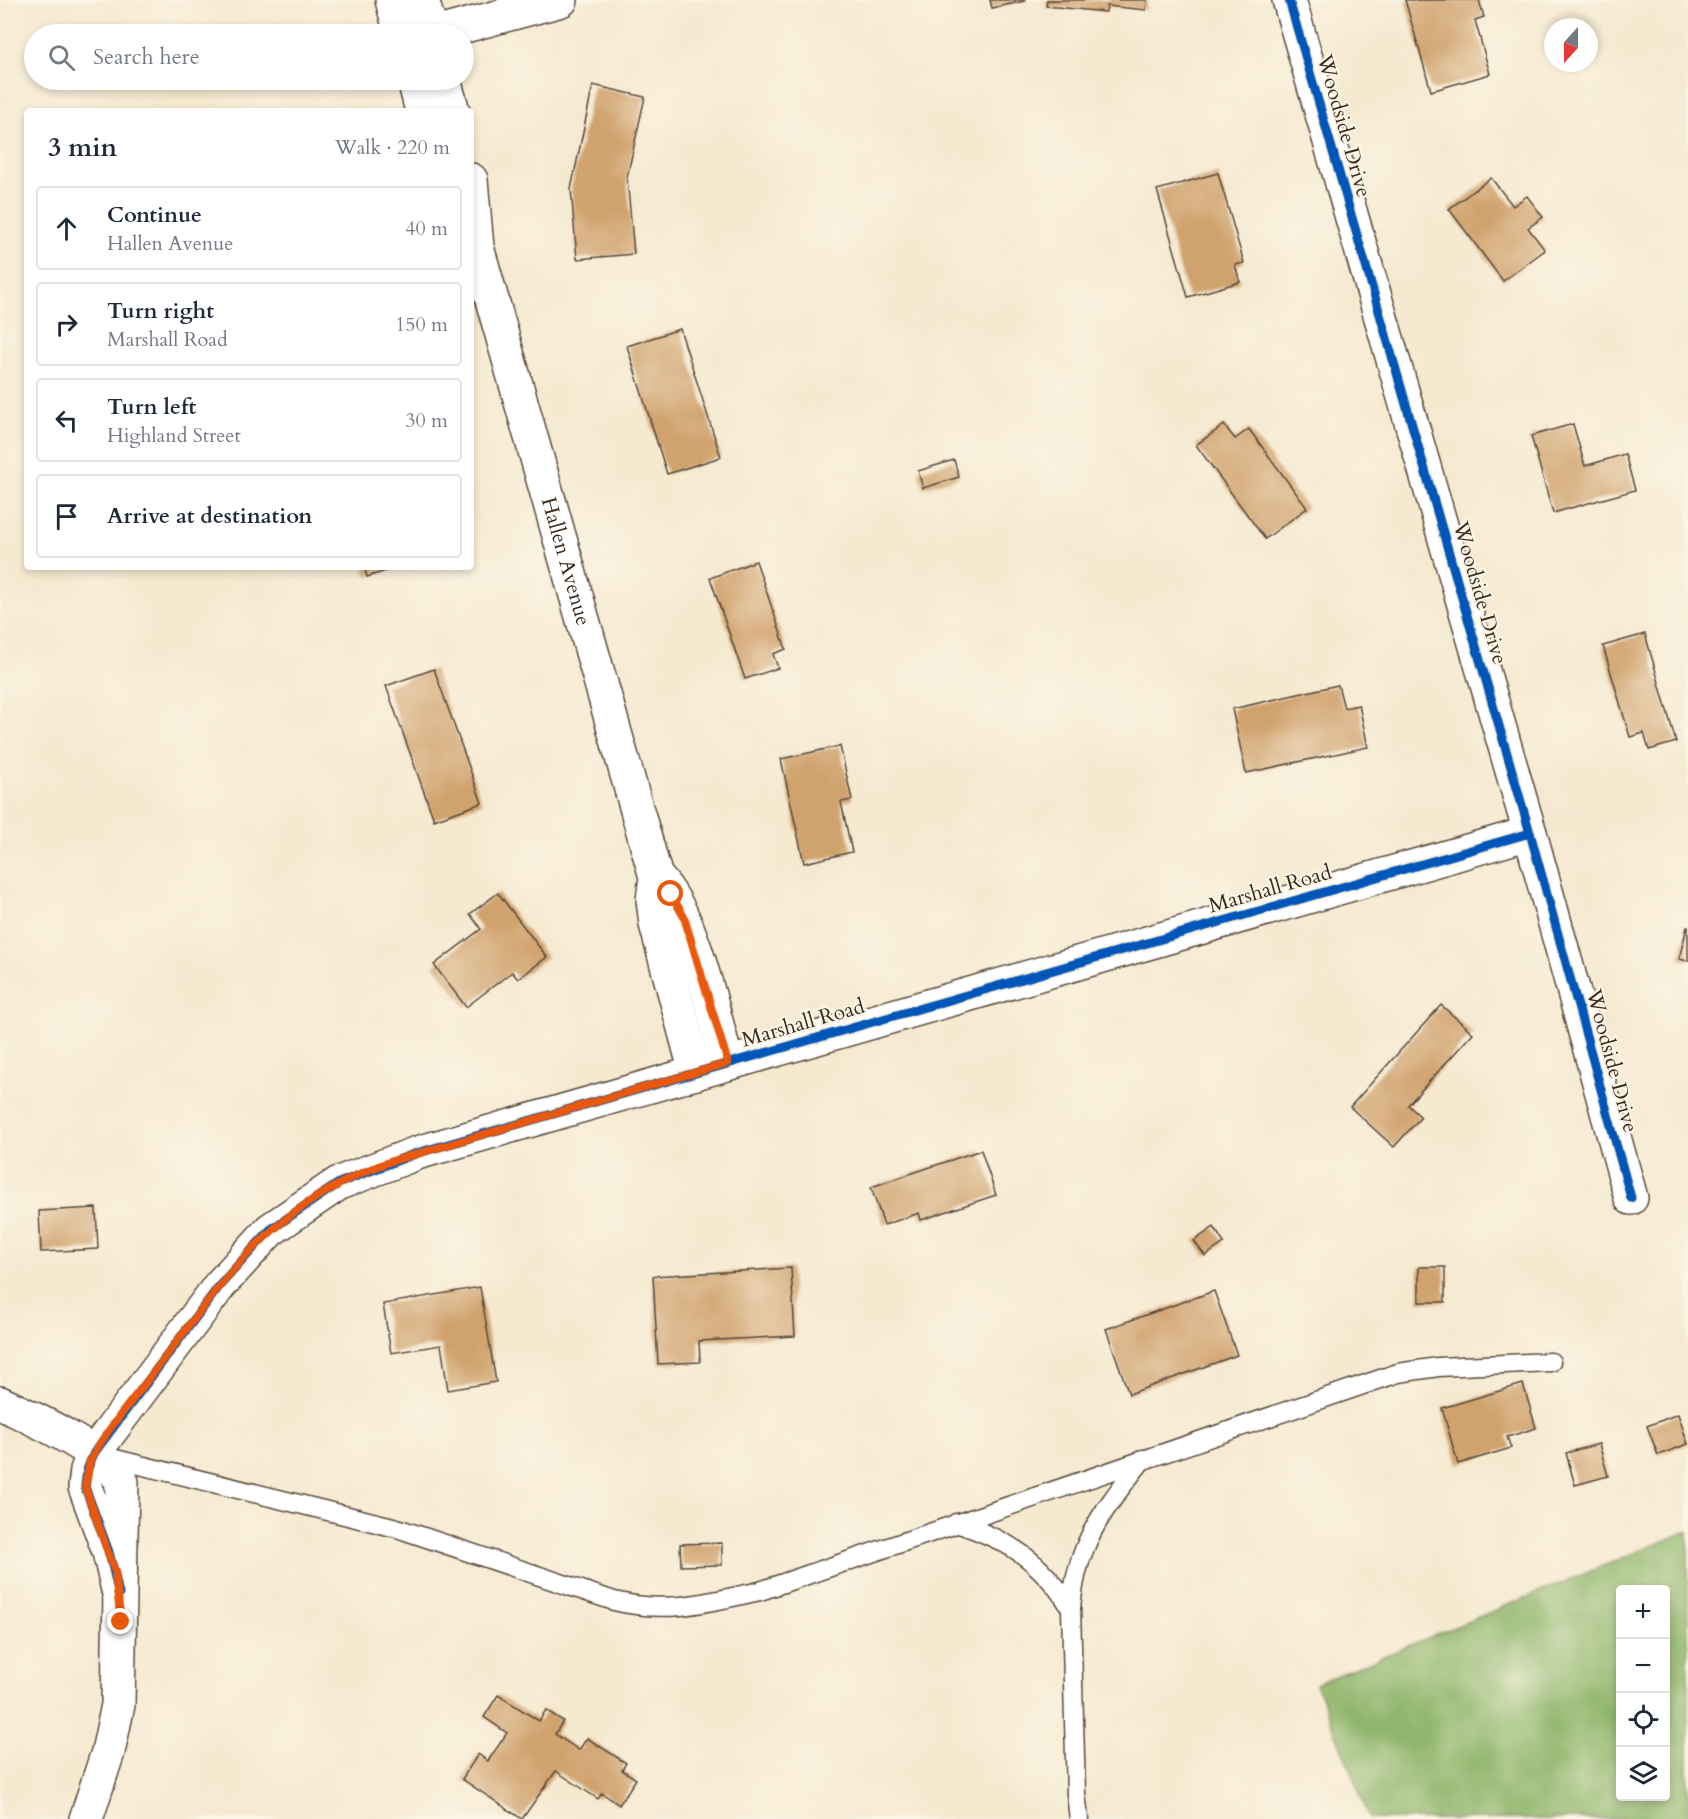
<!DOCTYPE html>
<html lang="en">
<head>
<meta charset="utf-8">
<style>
	:root { --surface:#fff; --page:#f6f6f7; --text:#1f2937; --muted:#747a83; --line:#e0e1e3 }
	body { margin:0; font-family:Cardo,serif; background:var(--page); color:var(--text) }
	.controls { position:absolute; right:18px; bottom:18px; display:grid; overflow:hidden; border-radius:6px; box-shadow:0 3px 9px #0003 }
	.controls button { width:54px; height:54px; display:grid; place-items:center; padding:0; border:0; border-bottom:2px solid var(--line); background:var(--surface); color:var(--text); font:30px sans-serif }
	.compass { position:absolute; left:1544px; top:18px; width:54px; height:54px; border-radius:50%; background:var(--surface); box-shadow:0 3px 9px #0003; rotate:201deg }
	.stop { position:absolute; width:18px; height:18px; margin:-14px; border:4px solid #ea580c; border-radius:50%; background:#fff }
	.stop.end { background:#ea580c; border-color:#fff; box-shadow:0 2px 6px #0008 }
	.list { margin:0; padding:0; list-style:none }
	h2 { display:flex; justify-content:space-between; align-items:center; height:78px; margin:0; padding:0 24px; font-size:26px }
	h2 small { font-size:20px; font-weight:400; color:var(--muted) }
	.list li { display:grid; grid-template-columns:39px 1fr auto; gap:18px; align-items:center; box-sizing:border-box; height:84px; margin:0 12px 12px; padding:0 12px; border:2px solid var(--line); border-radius:6px }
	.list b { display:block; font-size:22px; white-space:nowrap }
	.list p { margin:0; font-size:20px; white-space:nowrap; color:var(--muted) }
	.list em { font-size:20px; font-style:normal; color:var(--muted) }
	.icon { flex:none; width:33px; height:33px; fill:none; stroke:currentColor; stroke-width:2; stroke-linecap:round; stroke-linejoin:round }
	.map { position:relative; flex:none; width:1688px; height:1819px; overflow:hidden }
	.search { position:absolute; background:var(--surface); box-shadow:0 3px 9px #0003; left:24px; top:24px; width:450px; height:66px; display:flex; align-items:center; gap:15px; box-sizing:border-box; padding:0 21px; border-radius:33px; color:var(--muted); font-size:22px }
	.panel { position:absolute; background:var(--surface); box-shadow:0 3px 9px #0003; left:24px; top:108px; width:450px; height:462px; border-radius:6px }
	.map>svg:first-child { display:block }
	.forest { fill:#8fb66c; stroke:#657045; stroke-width:1.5; fill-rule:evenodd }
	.building { fill:#d0a36e }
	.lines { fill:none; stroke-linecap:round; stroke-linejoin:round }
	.lane-casing { stroke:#574739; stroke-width:21 }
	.street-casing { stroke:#574739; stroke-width:36 }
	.lane { stroke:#fff; stroke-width:18 }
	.street { stroke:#fff; stroke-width:33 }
	.cycleway-casing { stroke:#fcf5e5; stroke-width:13 }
	.cycleway { stroke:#0057b8; stroke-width:9 }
	.route { stroke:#ea580c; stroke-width:8 }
	.labels { text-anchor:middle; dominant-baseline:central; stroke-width:4.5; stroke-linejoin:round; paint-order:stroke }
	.street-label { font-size:21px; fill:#3b2a1e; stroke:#fcf5e5 }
</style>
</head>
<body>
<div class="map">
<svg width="1688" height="1819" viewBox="0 0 1688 1819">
	<rect width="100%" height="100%" fill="#fcf5e5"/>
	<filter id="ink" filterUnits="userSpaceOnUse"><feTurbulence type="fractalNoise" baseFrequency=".0167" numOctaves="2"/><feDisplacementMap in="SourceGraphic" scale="12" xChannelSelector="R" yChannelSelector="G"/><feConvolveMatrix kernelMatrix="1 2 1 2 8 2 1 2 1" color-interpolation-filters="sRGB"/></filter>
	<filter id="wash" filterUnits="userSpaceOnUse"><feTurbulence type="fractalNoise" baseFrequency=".008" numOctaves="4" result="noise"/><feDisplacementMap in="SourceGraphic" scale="24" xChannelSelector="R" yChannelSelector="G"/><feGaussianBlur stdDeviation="1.35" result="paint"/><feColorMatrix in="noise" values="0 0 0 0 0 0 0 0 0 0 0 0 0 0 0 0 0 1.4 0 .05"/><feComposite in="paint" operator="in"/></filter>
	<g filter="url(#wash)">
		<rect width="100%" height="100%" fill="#f5e9d0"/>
		<!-- forest -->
		<path class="forest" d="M1688 1531V1819H1370L1316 1684ZM1620 1590H1666V1796H1620Z"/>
		<g id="blocks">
			<!-- building -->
			<g class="building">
				<polygon points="990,0 1025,0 1025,1 992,8"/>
				<polygon points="1047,0 1147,0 1146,10 1107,6 1106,12 1046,6"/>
				<polygon points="1405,0 1479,0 1484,17 1475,20 1490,74 1431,91"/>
				<polygon points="593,85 645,97 627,177 634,254 577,259 571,189"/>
				<polygon points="1218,173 1244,263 1235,265 1240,282 1188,297 1157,190"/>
				<polygon points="1491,178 1513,206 1527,196 1543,217 1528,228 1545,250 1503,281 1449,209"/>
				<polygon points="680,329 721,457 667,474 627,346"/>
				<polygon points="1573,424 1585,466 1625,454 1635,490 1553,513 1531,436"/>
				<polygon points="1224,425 1235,439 1249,429 1307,508 1265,539 1196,445"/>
				<polygon points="954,460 959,477 923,488 918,471"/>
				<polygon points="756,561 786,649 773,654 778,668 745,679 710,578"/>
				<polygon points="364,567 398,567 367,577"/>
				<polygon points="1645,634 1676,742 1649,750 1644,733 1630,737 1603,646"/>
				<polygon points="434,669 482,803 434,820 386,686"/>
				<polygon points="1338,685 1344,708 1359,705 1368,747 1246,773 1232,709"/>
				<polygon points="840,746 852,800 841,802 852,852 804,863 781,759"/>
				<polygon points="498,893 547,957 518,979 512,972 466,1007 434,965 481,929 470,914"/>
				<polygon points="1687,927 1688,927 1688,961 1679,959"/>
				<polygon points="1441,1005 1473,1033 1408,1105 1421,1117 1394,1147 1350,1107"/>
				<polygon points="981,1150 996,1195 921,1220 919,1213 884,1225 871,1187"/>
				<polygon points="96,1208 98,1249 41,1252 39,1211"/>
				<polygon points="1214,1227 1224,1243 1205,1256 1194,1241"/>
				<rect x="1419" y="1267" width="26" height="35"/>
				<polygon points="791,1268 795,1336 699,1341 700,1362 658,1364 653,1276"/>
				<polygon points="480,1287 496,1382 448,1390 441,1345 391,1353 383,1304"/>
				<polygon points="1214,1291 1237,1355 1129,1394 1106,1329"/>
				<polygon points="1523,1384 1536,1428 1507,1437 1511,1448 1458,1464 1442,1408"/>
				<polygon points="1678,1414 1688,1444 1658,1455 1647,1426"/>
				<polygon points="1599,1444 1608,1476 1575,1485 1566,1453"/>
				<polygon points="722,1543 722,1565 681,1566 680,1544"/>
				<polygon points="498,1695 539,1721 546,1710 563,1721 555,1734 579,1750 587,1738 626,1763 622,1770 636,1779 619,1805 602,1793 598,1799 556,1771 522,1819 462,1779 478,1754 488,1761 507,1733 484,1717"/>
			</g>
		</g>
	</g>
	<g filter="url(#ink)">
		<use href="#blocks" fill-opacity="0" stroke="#574739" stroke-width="1.5"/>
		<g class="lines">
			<defs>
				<g id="lane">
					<path d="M103 1456 397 1528 614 1601C668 1614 706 1603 760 1591L1398 1373 1438 1367 1551 1362"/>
					<path d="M956 1523C1009 1540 1041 1561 1071 1608"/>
					<path d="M1079 1819 1076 1794 1071 1608C1077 1541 1103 1511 1143 1459"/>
				</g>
				<g id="street">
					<polyline points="392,0 401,34"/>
					<polyline points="422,0 432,34"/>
					<polyline points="1289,0 1530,833 1631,1198"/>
					<polyline points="435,34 561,0"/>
					<polyline points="414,80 422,111"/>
					<polyline points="444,80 453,111"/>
					<path id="s1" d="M471 180 477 247 656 877 653 900 656 924 696 1073"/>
					<path d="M656 877C693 911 713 1013 727 1063"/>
					<path d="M0 1403C33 1418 105 1451 122 1482L118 1705 108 1752 86 1819"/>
					<polyline points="119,1594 109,1552 85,1487 87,1470 94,1453 220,1285 270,1230 339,1183 417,1153 1530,833"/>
				</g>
			</defs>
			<!-- lane casing -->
			<use href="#lane" class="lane-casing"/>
			<!-- street casing -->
			<use href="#street" class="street-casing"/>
			<!-- lane -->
			<use href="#lane" class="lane"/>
			<!-- street -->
			<use href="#street" class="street"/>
			<defs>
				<g id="cycleway">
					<polyline points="1289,0 1530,833 1631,1198"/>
					<polyline points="119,1594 109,1552 85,1487 87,1470 94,1453 220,1285 270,1230 339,1183 417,1153 1530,833"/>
				</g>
			</defs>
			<!-- cycleway casing -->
			<use href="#cycleway" class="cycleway-casing"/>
			<!-- cycleway -->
			<use href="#cycleway" class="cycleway"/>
		</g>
	</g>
	<g class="lines" filter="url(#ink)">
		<!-- route -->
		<path class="route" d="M121 1622 115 1572 85 1487 90 1461C107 1428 135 1398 157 1368 229 1273 272 1205 389 1162L728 1063 684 917 671 894"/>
	</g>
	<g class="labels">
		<!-- street labels -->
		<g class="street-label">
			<text transform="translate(1344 126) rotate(74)">Woodside Drive</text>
			<text stroke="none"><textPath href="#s1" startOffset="394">Hallen Avenue</textPath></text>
			<text transform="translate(1480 593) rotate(74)">Woodside Drive</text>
			<text transform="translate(1270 889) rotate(-16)">Marshall Road</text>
			<text transform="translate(803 1023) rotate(-16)">Marshall Road</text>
			<text transform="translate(1612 1061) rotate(75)">Woodside Drive</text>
		</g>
	</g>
</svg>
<div class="controls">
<button>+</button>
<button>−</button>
<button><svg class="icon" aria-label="locate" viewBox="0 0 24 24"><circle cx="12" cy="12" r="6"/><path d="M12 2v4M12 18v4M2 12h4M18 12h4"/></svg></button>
<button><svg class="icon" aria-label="layers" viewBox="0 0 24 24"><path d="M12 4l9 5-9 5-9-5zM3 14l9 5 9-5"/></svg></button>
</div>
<svg class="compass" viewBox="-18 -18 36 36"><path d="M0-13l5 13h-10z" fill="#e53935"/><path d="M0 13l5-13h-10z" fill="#747a83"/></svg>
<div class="stop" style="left:671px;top:894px"></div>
<div class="stop end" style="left:121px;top:1622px"></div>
<div class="search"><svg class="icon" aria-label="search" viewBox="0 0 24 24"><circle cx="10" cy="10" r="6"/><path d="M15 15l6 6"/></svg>Search here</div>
<section class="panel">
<h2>3 min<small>Walk · 220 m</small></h2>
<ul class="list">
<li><svg class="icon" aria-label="ahead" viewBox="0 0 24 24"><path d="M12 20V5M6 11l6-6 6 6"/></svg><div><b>Continue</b><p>Hallen Avenue</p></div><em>40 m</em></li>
<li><svg class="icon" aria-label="right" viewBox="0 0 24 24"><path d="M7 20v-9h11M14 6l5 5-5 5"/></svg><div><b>Turn right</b><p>Marshall Road</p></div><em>150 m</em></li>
<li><svg class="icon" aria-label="left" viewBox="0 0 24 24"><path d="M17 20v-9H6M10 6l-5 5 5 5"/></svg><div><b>Turn left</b><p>Highland Street</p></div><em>30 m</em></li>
<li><svg class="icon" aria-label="arrive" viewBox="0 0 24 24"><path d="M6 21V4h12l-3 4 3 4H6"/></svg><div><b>Arrive at destination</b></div></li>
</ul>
</section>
</div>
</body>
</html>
